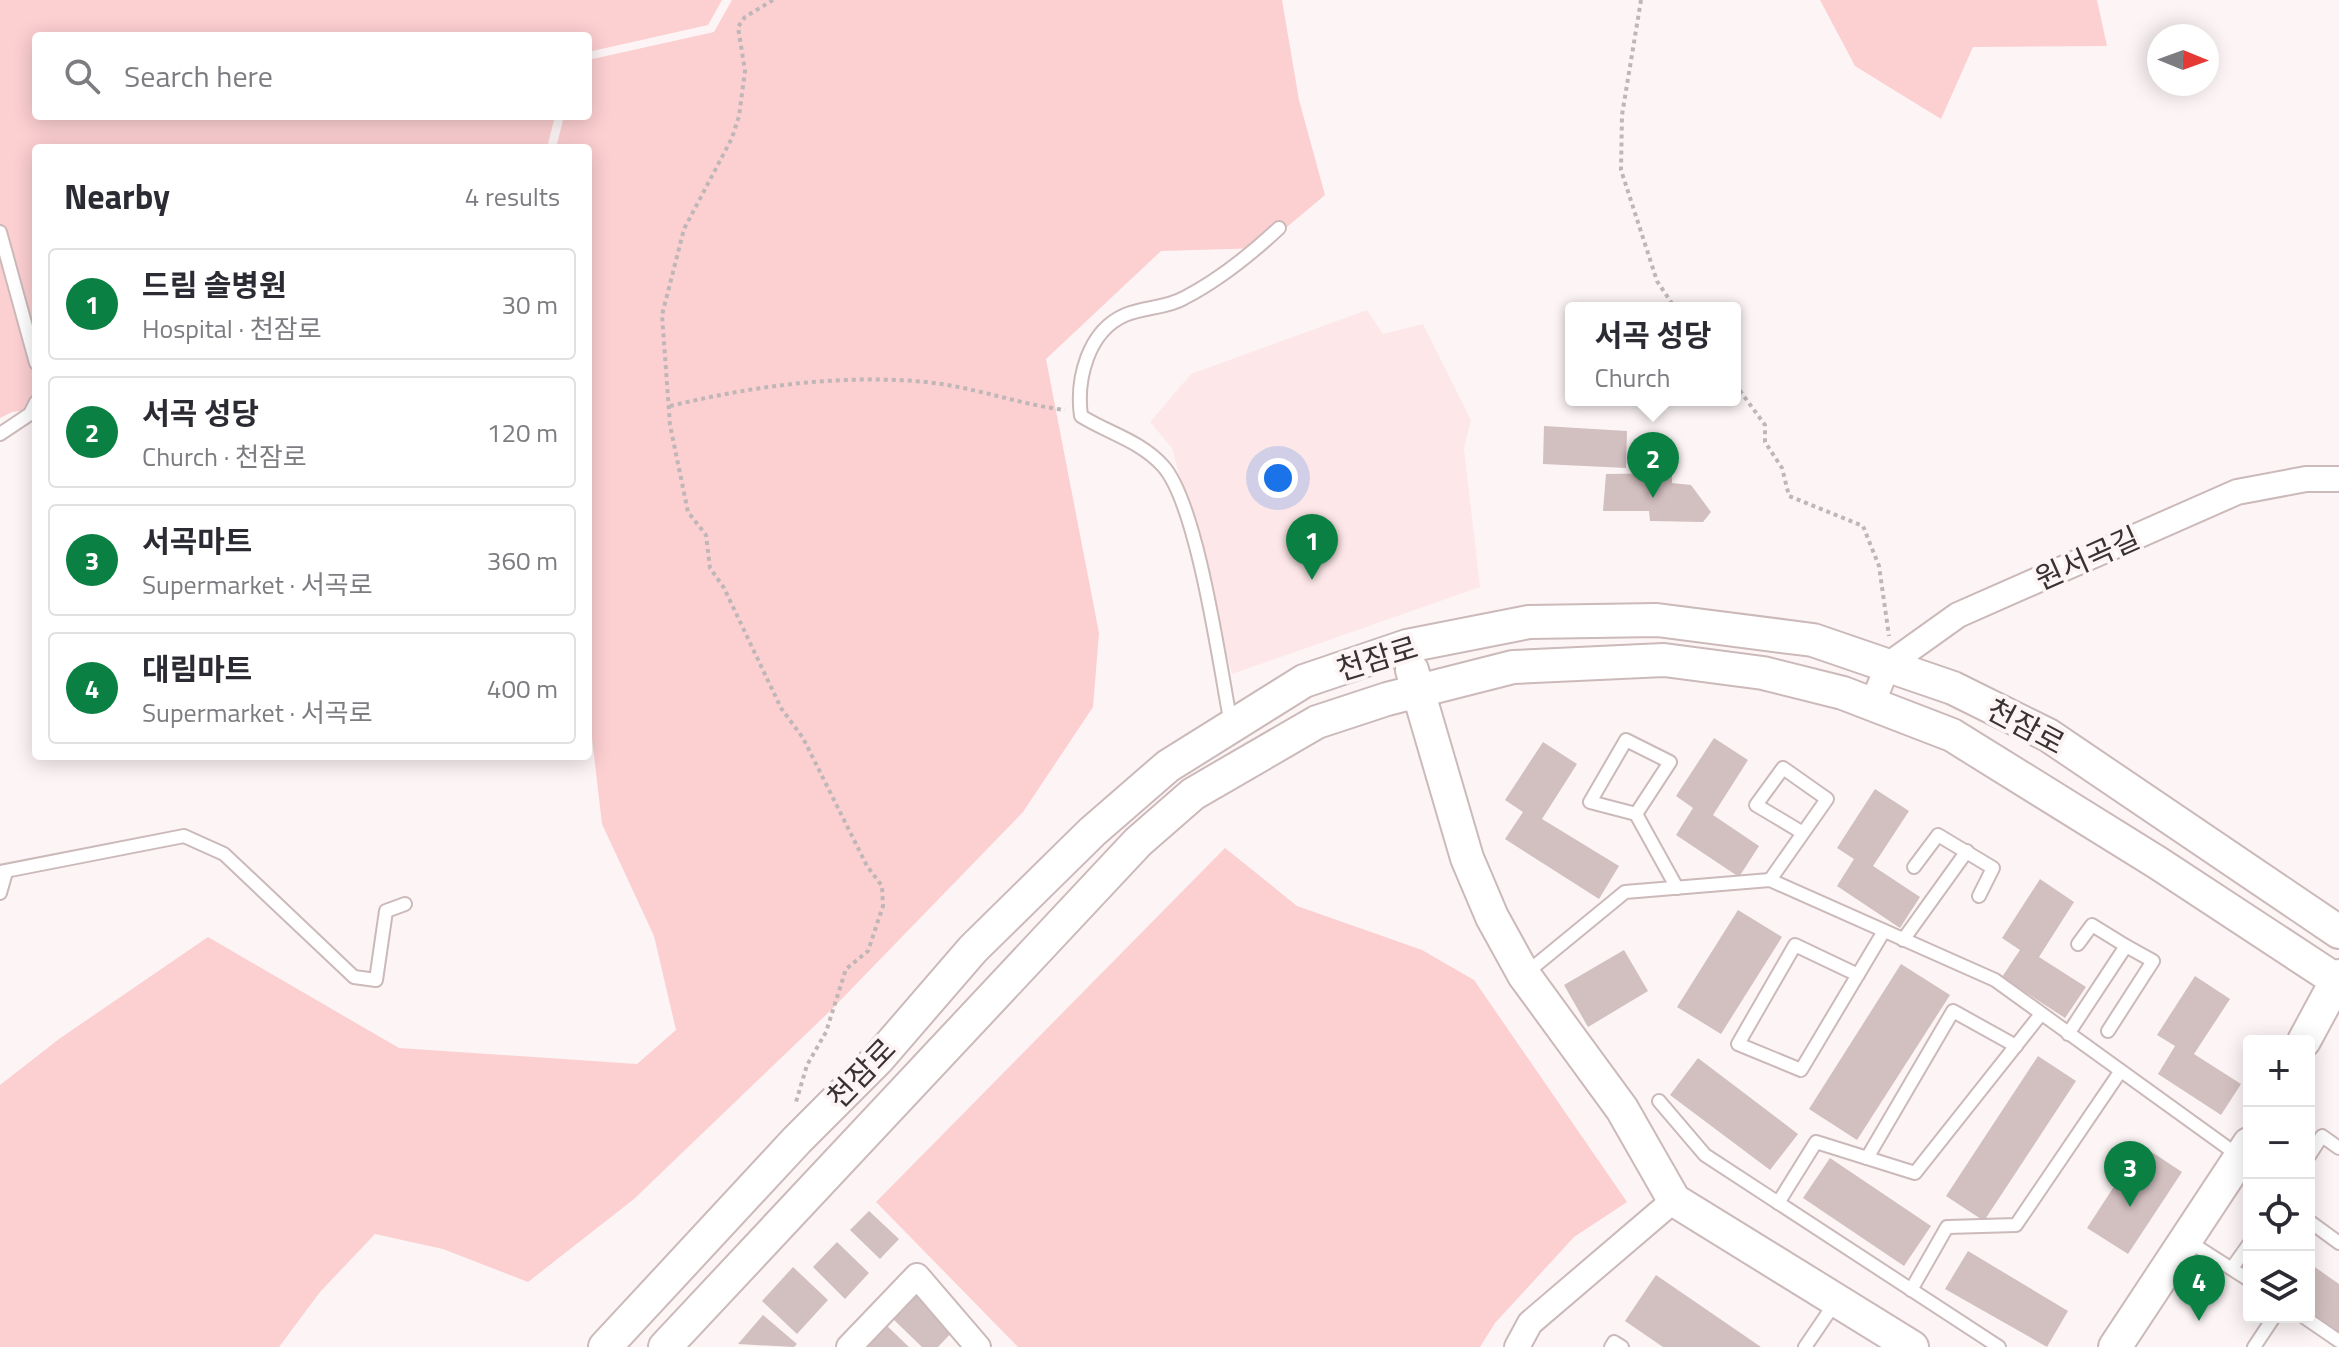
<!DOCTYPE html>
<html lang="en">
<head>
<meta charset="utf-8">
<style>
	:root { --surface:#fff; --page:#f7f7f7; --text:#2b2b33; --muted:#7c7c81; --line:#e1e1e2; --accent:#0b8043 }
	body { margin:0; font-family:"Titillium Web","Noto Sans KR",sans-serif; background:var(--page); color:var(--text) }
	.controls { position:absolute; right:24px; bottom:24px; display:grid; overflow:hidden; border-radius:8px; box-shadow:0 4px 20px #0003 }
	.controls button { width:72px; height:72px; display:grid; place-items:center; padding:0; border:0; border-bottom:2px solid var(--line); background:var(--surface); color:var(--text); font:40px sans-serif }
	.compass { position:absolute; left:2147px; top:24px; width:72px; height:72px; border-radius:50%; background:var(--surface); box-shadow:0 4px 20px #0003; rotate:91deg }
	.you { position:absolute; left:1278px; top:478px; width:28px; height:28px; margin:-20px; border:6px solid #fff; border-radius:50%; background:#1a73e8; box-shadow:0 0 0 12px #1a73e833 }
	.badge { display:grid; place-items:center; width:52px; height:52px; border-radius:50%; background:var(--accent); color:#fff; font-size:26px; font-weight:700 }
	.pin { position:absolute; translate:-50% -66px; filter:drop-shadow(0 2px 4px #0008) }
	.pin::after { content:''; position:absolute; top:42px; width:28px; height:24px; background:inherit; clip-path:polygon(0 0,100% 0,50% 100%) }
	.popup { position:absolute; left:1565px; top:302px; width:176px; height:104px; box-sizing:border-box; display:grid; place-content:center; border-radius:8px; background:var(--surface); filter:drop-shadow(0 2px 6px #0005); font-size:26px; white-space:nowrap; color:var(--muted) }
	.popup b { font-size:30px; color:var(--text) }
	.popup::after { content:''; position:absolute; left:50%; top:100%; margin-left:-16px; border:16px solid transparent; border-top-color:var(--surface) }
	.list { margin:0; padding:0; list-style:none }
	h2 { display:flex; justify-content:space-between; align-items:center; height:104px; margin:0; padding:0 32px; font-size:34px }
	h2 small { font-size:26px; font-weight:400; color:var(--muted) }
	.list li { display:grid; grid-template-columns:52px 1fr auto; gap:24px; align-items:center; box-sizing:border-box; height:112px; margin:0 16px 16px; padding:0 16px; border:2px solid var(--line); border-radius:8px }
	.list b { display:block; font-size:30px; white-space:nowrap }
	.list p { margin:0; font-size:26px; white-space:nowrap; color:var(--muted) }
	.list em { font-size:26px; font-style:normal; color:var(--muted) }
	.icon { flex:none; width:44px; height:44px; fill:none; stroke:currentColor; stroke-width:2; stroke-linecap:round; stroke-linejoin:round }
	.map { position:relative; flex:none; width:2339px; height:1347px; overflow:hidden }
	.search { position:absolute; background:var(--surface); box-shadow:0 4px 20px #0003; left:32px; top:32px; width:560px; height:88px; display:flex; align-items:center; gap:20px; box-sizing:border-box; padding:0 28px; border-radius:8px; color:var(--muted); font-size:30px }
	.panel { position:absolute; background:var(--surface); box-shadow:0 4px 20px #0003; left:32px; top:144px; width:560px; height:616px; border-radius:8px }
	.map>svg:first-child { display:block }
	.built { fill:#fee7e8 }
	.green { fill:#fccfd1 }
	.building { fill:#d2bfc0 }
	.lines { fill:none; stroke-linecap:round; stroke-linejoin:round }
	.lane-casing { stroke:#ccb9ba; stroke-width:16 }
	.street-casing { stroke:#ccb9ba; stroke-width:28 }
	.secondary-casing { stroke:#ccb9ba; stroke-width:36 }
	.path { stroke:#bfb7b7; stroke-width:4; stroke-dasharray:4 4; stroke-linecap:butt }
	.lane { stroke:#fff; stroke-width:12 }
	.street { stroke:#fff; stroke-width:24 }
	.secondary { stroke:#fff; stroke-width:32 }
	.labels { text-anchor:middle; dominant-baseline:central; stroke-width:8; stroke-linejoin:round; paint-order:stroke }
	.street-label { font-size:30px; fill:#393232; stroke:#fdf5f5 }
</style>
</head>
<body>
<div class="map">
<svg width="2339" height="1347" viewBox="0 0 2339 1347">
	<rect width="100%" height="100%" fill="#fdf5f5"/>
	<!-- built -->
	<polygon class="built" points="1367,310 1383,334 1423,324 1471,420 1464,448 1480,587 1232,674 1172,448 1150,422 1191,374"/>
	<!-- green -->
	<g class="green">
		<polygon points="0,0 722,0 708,25 588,52 588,36 36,36 36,116 555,116 547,148 36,148 36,409 12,412 0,418"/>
		<polygon points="732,0 1282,0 1299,100 1325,195 1262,248 1161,251 1046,359 1099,633 1093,707 1023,812 830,1011 634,1199 528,1282 443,1249 375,1234 320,1292 279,1347 0,1347 0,1085 59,1039 208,937 399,1048 637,1064 676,1030 654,936 602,824 592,738 588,648 588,148 556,148 564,116 588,116 588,60 714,32"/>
		<polygon points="1820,0 2097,0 2107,46 1973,47 1941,119 1855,66"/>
		<polygon points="1225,848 1297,906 1422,950 1474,980 1627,1202 1574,1237 1495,1323 1480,1347 1018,1347 876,1202"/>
	</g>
	<!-- building -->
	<g class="building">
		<polygon points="1544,426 1627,431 1626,468 1543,464"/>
		<polygon points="1672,473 1672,483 1691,485 1711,512 1703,522 1650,521 1649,511 1603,511 1606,474"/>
		<polygon points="1714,738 1748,760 1713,815 1759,846 1739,877 1676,835 1693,808 1676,796"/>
		<polygon points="1543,742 1577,764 1542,819 1619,866 1599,899 1505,839 1523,812 1505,800"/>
		<polygon points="1875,789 1909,811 1873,866 1920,897 1900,928 1837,886 1854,859 1837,848"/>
		<polygon points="2040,879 2074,902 2039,957 2086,987 2065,1018 2002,977 2020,950 2002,938"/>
		<polygon points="1738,910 1782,937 1721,1034 1677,1007"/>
		<polygon points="1624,950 1648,991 1588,1027 1564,985"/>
		<polygon points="1901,964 1950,995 1857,1140 1809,1109"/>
		<polygon points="2195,976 2230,999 2194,1054 2241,1084 2221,1115 2158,1074 2175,1046 2157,1035"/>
		<polygon points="2038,1056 2076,1081 1984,1221 1946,1196"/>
		<polygon points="1698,1058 1798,1134 1770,1170 1670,1095"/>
		<polygon points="2141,1145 2182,1172 2128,1254 2087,1228"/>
		<polygon points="1830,1158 1931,1226 1904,1266 1803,1198"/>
		<polygon points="869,1211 899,1239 880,1259 850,1230"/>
		<polygon points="837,1242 869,1273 845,1299 813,1267"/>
		<polygon points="1968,1251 2068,1311 2047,1347 1945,1289"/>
		<polygon points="2309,1263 2339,1284 2339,1334 2309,1313"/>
		<polygon points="793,1267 828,1300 797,1334 762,1301"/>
		<polygon points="1656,1275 1761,1347 1663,1347 1625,1321"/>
		<polygon points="916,1292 955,1329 938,1347 922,1347 892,1318"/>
		<polygon points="763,1315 797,1344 794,1347 738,1344"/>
		<polygon points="884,1323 909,1347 862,1347"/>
	</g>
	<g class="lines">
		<defs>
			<g id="lane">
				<polyline points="0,232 36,363"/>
				<polyline points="0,434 30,414 36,402"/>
				<path d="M1231 724C1220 668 1198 505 1163 466 1141 441 1108 433 1081 416 1076 379 1088 331 1125 315 1144 307 1167 308 1184 298 1219 280 1250 255 1279 228"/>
				<polyline points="1636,814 1590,802 1626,740 1670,762 1636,814 1677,888"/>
				<polyline points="1914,867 1938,835 1993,868 1979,896"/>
				<polyline points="0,872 184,836 224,854 354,977 376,980 386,911 405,904"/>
				<polyline points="1770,880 1827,799 1783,768 1756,805 1803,833"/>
				<polyline points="0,893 6,872"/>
				<polyline points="1903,940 1967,851"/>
				<polyline points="2078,944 2092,925 2126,946"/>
				<polyline points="1525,974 1625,892 1770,880 1995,980 2239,1156"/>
				<polyline points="1858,975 1795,945 1738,1044 1801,1070 1884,931"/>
				<polyline points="2068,1034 2126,946 2153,961 2108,1031"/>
				<polyline points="1659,1101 1705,1155 1999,1347"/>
				<polyline points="2309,1156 2322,1136 2339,1148"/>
				<polyline points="1867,1158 1953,1011 2016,1046"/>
				<polyline points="1778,1203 1816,1142 1915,1173 2041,1014"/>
				<polyline points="2309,1221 2339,1243"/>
				<polyline points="2188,1241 2249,1280"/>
				<polyline points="2232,1268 2249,1244"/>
				<polyline points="1911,1290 1947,1227 2016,1225 2120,1072"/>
				<polyline points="2304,1317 2339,1341"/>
				<polyline points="1611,1347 1614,1342 1622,1347"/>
				<polyline points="1805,1347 1837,1300"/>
				<polyline points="2254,1347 2274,1317"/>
			</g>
			<g id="street">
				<polyline points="1873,702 1888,665 1958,615 2237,492 2306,479 2339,479"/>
				<polyline points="849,1347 917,1276 978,1347"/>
				<polyline points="1517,1347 1530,1323 1674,1200"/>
			</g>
			<g id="secondary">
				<polyline points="1412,670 1467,858 1492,917 1524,975 1622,1109 1674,1200 1912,1347"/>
				<polyline points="2304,1041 2339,976"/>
				<polyline points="605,1347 797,1140 878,1059 973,949 1092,832 1168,766 1304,681 1407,646 1529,622 1657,620 1813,640 1953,688 2048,735 2339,932"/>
				<polyline points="665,1347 1138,842 1193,794 1317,722 1387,699 1513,667 1664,660 1763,673 1843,693 1952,735 2158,863 2339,982"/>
				<polyline points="2115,1347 2249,1144"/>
			</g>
		</defs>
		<!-- lane casing -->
		<use href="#lane" class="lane-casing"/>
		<!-- street casing -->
		<use href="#street" class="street-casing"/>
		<!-- secondary casing -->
		<use href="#secondary" class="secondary-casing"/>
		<!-- path -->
		<g class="path">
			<polyline points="773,0 745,17 738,27 745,71 739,116 732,138 684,229 662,315 670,425 688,512 706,535 710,568 724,588 781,708 803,738 867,866 882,886 883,906 868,951 846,969 826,1032 807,1065 796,1102"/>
			<polyline points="1641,0 1622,115 1621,170 1657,281 1675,308"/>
			<polyline points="1735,384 1765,425 1765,442 1782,468 1789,496 1863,526 1879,566 1889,636"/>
			<path d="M670 406C753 386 840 374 926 382 975 387 1017 404 1065 410"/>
		</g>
		<!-- lane -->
		<use href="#lane" class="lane"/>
		<!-- street -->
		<use href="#street" class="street"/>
		<!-- secondary -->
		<use href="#secondary" class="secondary"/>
	</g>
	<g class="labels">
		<!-- street labels -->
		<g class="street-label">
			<text transform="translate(2087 558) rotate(-24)">원서곡길</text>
			<text transform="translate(1377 658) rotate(-17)">천잠로</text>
			<text transform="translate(2026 726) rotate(28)">천잠로</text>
			<text transform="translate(861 1073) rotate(-46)">천잠로</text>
		</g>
	</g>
</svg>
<div class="controls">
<button>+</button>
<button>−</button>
<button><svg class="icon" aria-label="locate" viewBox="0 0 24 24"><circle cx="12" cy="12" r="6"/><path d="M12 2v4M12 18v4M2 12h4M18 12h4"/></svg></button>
<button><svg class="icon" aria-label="layers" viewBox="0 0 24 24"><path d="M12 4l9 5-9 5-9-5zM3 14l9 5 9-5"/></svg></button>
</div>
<svg class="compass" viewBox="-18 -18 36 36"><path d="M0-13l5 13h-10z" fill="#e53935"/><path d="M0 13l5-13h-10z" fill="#7c7c81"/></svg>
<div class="you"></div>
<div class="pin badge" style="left:1312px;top:580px">1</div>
<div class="pin badge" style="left:1653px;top:498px">2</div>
<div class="popup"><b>서곡 성당</b>Church</div>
<div class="pin badge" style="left:2130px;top:1207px">3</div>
<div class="pin badge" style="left:2199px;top:1321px">4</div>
<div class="search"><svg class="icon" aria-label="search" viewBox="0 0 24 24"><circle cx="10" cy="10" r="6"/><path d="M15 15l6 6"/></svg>Search here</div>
<section class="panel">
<h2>Nearby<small>4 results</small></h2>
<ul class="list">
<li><span class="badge">1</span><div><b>드림 솔병원</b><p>Hospital · 천잠로</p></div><em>30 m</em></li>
<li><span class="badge">2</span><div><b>서곡 성당</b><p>Church · 천잠로</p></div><em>120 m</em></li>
<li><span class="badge">3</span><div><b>서곡마트</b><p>Supermarket · 서곡로</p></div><em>360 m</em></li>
<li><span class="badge">4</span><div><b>대림마트</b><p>Supermarket · 서곡로</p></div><em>400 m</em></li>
</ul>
</section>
</div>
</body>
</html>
